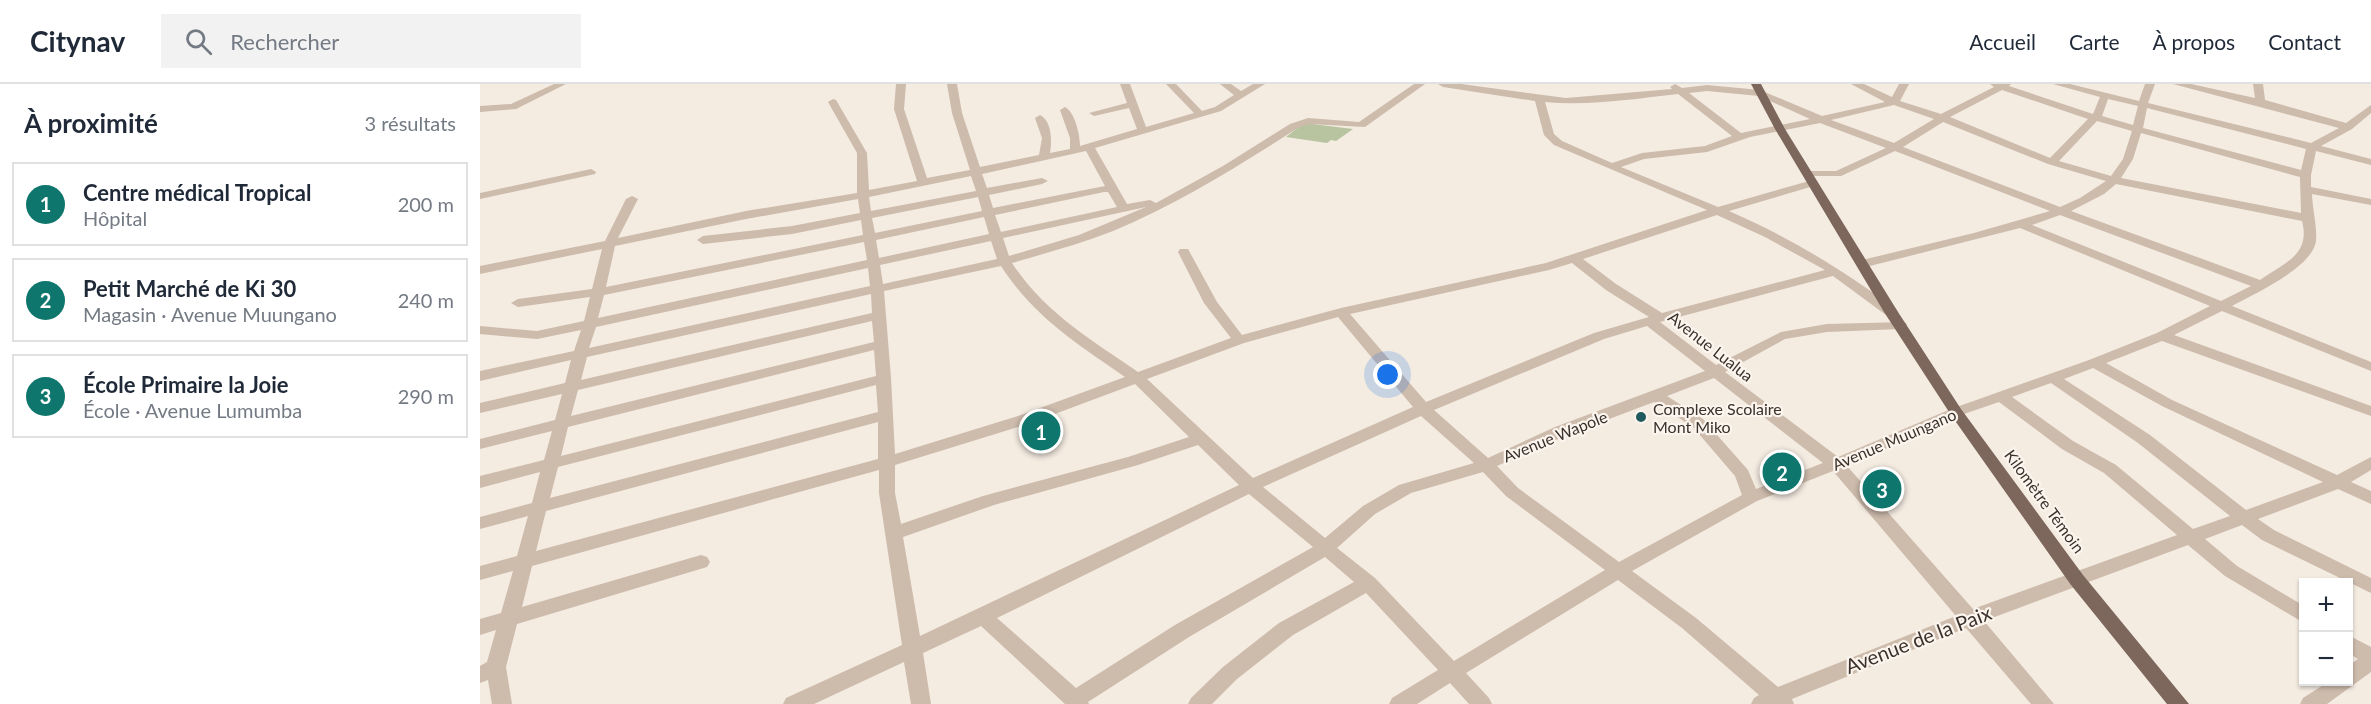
<!DOCTYPE html>
<html lang="fr">
<head>
<meta charset="utf-8">
<style>
	:root { --surface:#fff; --page:#f2f2f3; --text:#1f2937; --muted:#747a83; --line:#e0e1e3; --accent:#0f766e }
	body { margin:0; font-family:Lato,sans-serif; background:var(--page); color:var(--text) }
	.controls { position:absolute; right:18px; bottom:18px; display:grid; overflow:hidden; border-radius:0px; box-shadow:0 2px 4px #0004 }
	.controls button { width:54px; height:54px; display:grid; place-items:center; padding:0; border:0; border-bottom:2px solid var(--line); background:var(--surface); color:var(--text); font:30px sans-serif }
	.you { position:absolute; left:908px; top:291px; width:21px; height:21px; margin:-15px; border:4px solid #fff; border-radius:50%; background:#1a73e8; box-shadow:0 0 0 9px #1a73e833 }
	.badge { display:grid; place-items:center; width:39px; height:39px; border-radius:50%; background:var(--accent); color:#fff; font-size:20px; font-weight:700 }
	.pin { position:absolute; translate:-50% -50%; border:3px solid #fff; box-shadow:0 2px 6px #0006 }
	.list { margin:0; padding:0; list-style:none }
	h2 { display:flex; justify-content:space-between; align-items:center; height:78px; margin:0; padding:0 24px; font-size:26px }
	h2 small { font-size:20px; font-weight:400; color:var(--muted) }
	.list li { display:grid; grid-template-columns:39px 1fr auto; gap:18px; align-items:center; box-sizing:border-box; height:84px; margin:0 12px 12px; padding:0 12px; border:2px solid var(--line); border-radius:0px }
	.list b { display:block; font-size:22px; white-space:nowrap }
	.list p { margin:0; font-size:20px; white-space:nowrap; color:var(--muted) }
	.list em { font-size:20px; font-style:normal; color:var(--muted) }
	.icon { flex:none; width:33px; height:33px; fill:none; stroke:currentColor; stroke-width:2; stroke-linecap:round; stroke-linejoin:round }
	.map { position:relative; flex:none; width:1891px; height:620px; overflow:hidden }
	header { display:flex; align-items:center; gap:36px; box-sizing:border-box; height:84px; padding:0 30px; background:var(--surface); border-bottom:2px solid var(--line) }
	header strong { font-size:28px }
	nav { display:flex; gap:33px; margin-inline-start:auto; font-size:21px }
	.search { width:420px; height:54px; background:var(--page); display:flex; align-items:center; gap:15px; box-sizing:border-box; padding:0 21px; border-radius:0px; color:var(--muted); font-size:22px }
	main { display:flex }
	aside { flex:1; background:var(--surface) }
	.map>svg:first-child { display:block }
	.green { fill:#b8c4a0 }
	.lines { fill:none; stroke-linecap:round; stroke-linejoin:round }
	.minor { fill:#cdbbac; fill-rule:evenodd }
	.major { fill:#7d675c; fill-rule:evenodd }
	.poi-dot { fill:#1f5a5e; stroke:#fbf5ee; stroke-width:2 }
	.labels { text-anchor:middle; dominant-baseline:central; stroke-width:4.5; stroke-linejoin:round; paint-order:stroke }
	.street-label { font-size:16px; fill:#3b302b; stroke:#fbf5ee }
	.poi-label { font-size:16px; fill:#3b302b; stroke:#fbf5ee; text-anchor:start }
	.near-street-label { font-size:20px; fill:#3b302b; stroke:#fbf5ee }
</style>
</head>
<body>
<header>
<strong>Citynav</strong>
<div class="search"><svg class="icon" aria-label="search" viewBox="0 0 24 24"><circle cx="10" cy="10" r="6"/><path d="M15 15l6 6"/></svg>Rechercher</div>
<nav><a>Accueil</a><a>Carte</a><a>À propos</a><a>Contact</a></nav>
</header>
<main>
<aside>
<h2>À proximité<small>3 résultats</small></h2>
<ul class="list">
<li><span class="badge">1</span><div><b>Centre médical Tropical</b><p>Hôpital</p></div><em>200 m</em></li>
<li><span class="badge">2</span><div><b>Petit Marché de Ki 30</b><p>Magasin · Avenue Muungano</p></div><em>240 m</em></li>
<li><span class="badge">3</span><div><b>École Primaire la Joie</b><p>École · Avenue Lumumba</p></div><em>290 m</em></li>
</ul>
</aside>
<div class="map">
<svg width="1891" height="620" viewBox="0 0 1891 620">
	<rect width="100%" height="100%" fill="#f4ebe1"/>
	<!-- green -->
	<polygon class="green" points="824,39 873,45 856,57 851,56 847,59 806,53"/>
	<g class="lines">
		<!-- minor -->
		<g class="minor">
			<polygon points="74,0 86,0 36,25 0,28 0,22 31,20"/>
			<path d="M416 0H426L424 25 447 94 490 86 472 29 467 0H477L482 29 500 83 559 71 562 54 555 34 560 31C572 37 572 57 570 69L590 65V54L580 26 585 23C595 28 600 51 600 62L657 45 649 24 614 32 609 29 647 19 640 0H650L666 43 714 29 686 0H696L722 27 735 23 754 11 740 0H751L761 7 773 0H785L741 27 615 64 647 120 670 116 676 119 743 82 810 40 828 34 879 38 934 0H945L885 43 829 40 818 44C758 82 698 120 633 147 600 160 566 169 532 179 565 229 610 255 658 288L751 254 724 219 698 168 700 165H708L737 218 762 251 861 224 1066 179 1227 126 1074 61 1064 51 1055 17 963 3 958 0H981L1086 14 1192 5 1190 3 1195 0 1202 4 1227 1 1280 6 1342 32 1405 18 1371 0H1384L1412 13 1419 0H1429L1420 17 1461 30 1514 3 1510 0H1531L1529 2 1613 30 1620 13 1573 0H1590L1659 17 1665 0H1675L1668 19 1831 59 1859 44 1693 0H1711L1775 14 1773 0H1783L1785 16 1866 39 1891 21V29L1872 45 1841 62 1891 75V81L1836 67 1831 91V103L1891 115V121L1832 110C1832 123 1839 151 1835 161 1827 186 1774 210 1752 222L1891 278V287L1742 227 1694 251 1891 322V332L1682 257 1626 279 1692 316 1857 391 1891 373V386L1871 398 1891 407V420L1858 405 1778 435 1794 446 1891 494V509L1782 456 1762 441 1725 455 1757 482 1824 522V539L1745 492 1708 461 1504 537 1574 620H1551L1486 544 1312 615 1314 620H1271L1274 614 1279 611 1202 544 1138 496 986 589 1009 614 1012 620H989L970 599 937 620H909L912 614 958 586 886 509 813 551 757 595 732 620H708L711 614 743 583 799 539 874 498 845 473 709 553 608 618 609 620H585L501 542 443 569 451 620H431L424 578 334 620H303L306 614 422 561 399 409V386L52 482 42 523 221 471 227 473 230 478 227 483 37 540 26 583 32 620H12L8 596 0 599V582L7 578 16 546 0 551V535L21 529 33 487 0 496V482L37 472 48 432 0 445V433L52 419 60 388 0 404V392L64 376 72 347 0 365V355L75 336 82 310 0 329V319L85 299 91 276 0 297V287L94 267 101 246 57 255 0 250V242L57 247 104 237 110 213 38 223 31 219 38 215 112 205 122 165 0 190V182L125 157 146 115 152 112 158 115 138 154 266 127 377 109V69L348 18 353 15 356 16 387 69 389 106 437 97 414 25ZM1522 6 1608 35 1570 74 1470 33ZM1227 7 1279 12 1330 35 1261 49 1209 9ZM1198 10 1252 52 1225 62 1162 69 1132 79 1082 57 1074 50 1065 18C1109 22 1154 15 1198 10ZM1628 15 1658 22 1653 41 1622 32ZM1414 21 1454 35 1414 59 1351 36ZM1667 24 1826 65 1821 86 1663 44ZM1617 37 1652 47 1643 75 1631 92 1579 77ZM1463 38 1568 80 1626 97 1600 114 1580 123 1423 63ZM1340 39 1406 64 1356 87H1327L1323 88V92H1361L1415 67 1570 127 1494 149 1378 177 1376 180 1378 183 1382 184 1540 144 1730 222 1677 249 1609 276 1471 325 1358 373 1245 288 1305 255 1347 248 1420 245 1427 241 1425 238 1347 240 1301 248 1236 281 1180 238 1353 192 1406 231H1416L1418 228 1416 225C1361 185 1311 154 1249 127L1337 101V97H1329L1238 123 1141 83 1164 75 1227 68 1270 53ZM1661 49 1820 93 1821 129 1641 94 1653 75ZM606 67 625 102 513 124 509 111 562 100 568 97 562 94 507 104 502 90ZM491 92 496 107 391 127 389 113ZM1636 100 1822 137C1831 171 1804 179 1780 196L1591 127 1624 110ZM624 108H628L637 123 521 148 515 131ZM498 113 502 127 395 149 392 134ZM378 115 380 129 312 142 223 152 217 156 223 160 312 150 381 136 383 151 126 203 135 162 266 135ZM666 123 599 151 529 172 523 154ZM1237 131 1285 153 1345 186 1182 229 1136 200 1103 175ZM1580 131 1771 202 1741 217 1552 141ZM504 133 509 150 399 174 396 156ZM511 157 517 175 403 200 400 181ZM384 158 387 176 118 234 124 211ZM1092 179 1126 206 1169 233 1114 249 946 318 870 230 1069 186ZM521 182C554 233 596 259 645 293L538 332 415 370 411 294 404 207ZM388 184 390 202 109 264 116 243ZM391 210 392 229 101 296 107 273ZM858 233 933 323 773 394 667 295 764 259ZM392 237 394 258 91 332 98 306ZM1167 242 1225 287 1075 343 1008 374 954 326 1124 255ZM394 266 396 292 81 372 88 343ZM1613 284 1682 322 1843 398 1766 426 1670 351 1584 295ZM1234 294 1343 379 1276 405 1268 386 1223 335 1187 312ZM1571 299 1658 359 1750 432 1713 445 1636 381 1593 357 1532 313ZM655 300 709 353 648 373 503 412 421 440 415 409V381L548 340ZM396 301 398 328 70 414 78 383ZM1174 318 1213 343 1255 392 1262 411 1139 478 1038 404 1017 382 1087 351ZM1519 318 1582 365 1624 389 1697 451 1493 525 1367 382 1481 331ZM941 332 994 379 919 401 883 422 845 454 783 403ZM398 338V375L56 467 66 427ZM718 361 759 401 440 552 423 453 514 421 658 381ZM1353 387 1476 532 1298 603 1216 534 1152 487 1277 417ZM1003 388 1026 412 1125 486 974 577 895 494 857 464 895 430 931 409ZM769 410 833 463 695 541 596 604 517 534Z"/>
			<polygon points="111,85 116,88 115,90 0,115 0,109"/>
			<polygon points="1868,551 1891,563 1891,588 1847,620 1820,620 1823,614 1848,598 1868,598 1868,582 1878,575 1868,569"/>
		</g>
		<!-- major -->
		<polygon class="major" points="1271,0 1281,0 1305,45 1418,228 1481,325 1603,491 1709,620 1687,620 1591,501 1471,331 1404,228 1295,45"/>
	</g>
	<!-- markers -->
	<circle class="poi-dot" cx="1161" cy="333" r="6"/>
	<g class="labels">
		<!-- street labels -->
		<g class="street-label">
			<text transform="translate(1231 262) rotate(38)">Avenue Lualua</text>
			<text transform="translate(1075 352) rotate(-22)">Avenue Wapole</text>
			<text transform="translate(1414 355) rotate(-23)">Avenue Muungano</text>
			<text transform="translate(1565 417) rotate(54)">Kilomètre Témoin</text>
		</g>
		<!-- poi labels -->
		<g class="poi-label">
			<text x="1173" y="324">Complexe Scolaire<tspan x="1173" dy="18">Mont Miko</tspan></text>
		</g>
		<!-- near-street labels -->
		<g class="near-street-label">
			<text transform="translate(1438 555) rotate(-21)">Avenue de la Paix</text>
		</g>
	</g>
</svg>
<div class="controls">
<button>+</button>
<button>−</button>
</div>
<div class="you"></div>
<div class="pin badge" style="left:561px;top:347px">1</div>
<div class="pin badge" style="left:1302px;top:388px">2</div>
<div class="pin badge" style="left:1402px;top:405px">3</div>
</div>
</main>
</body>
</html>
